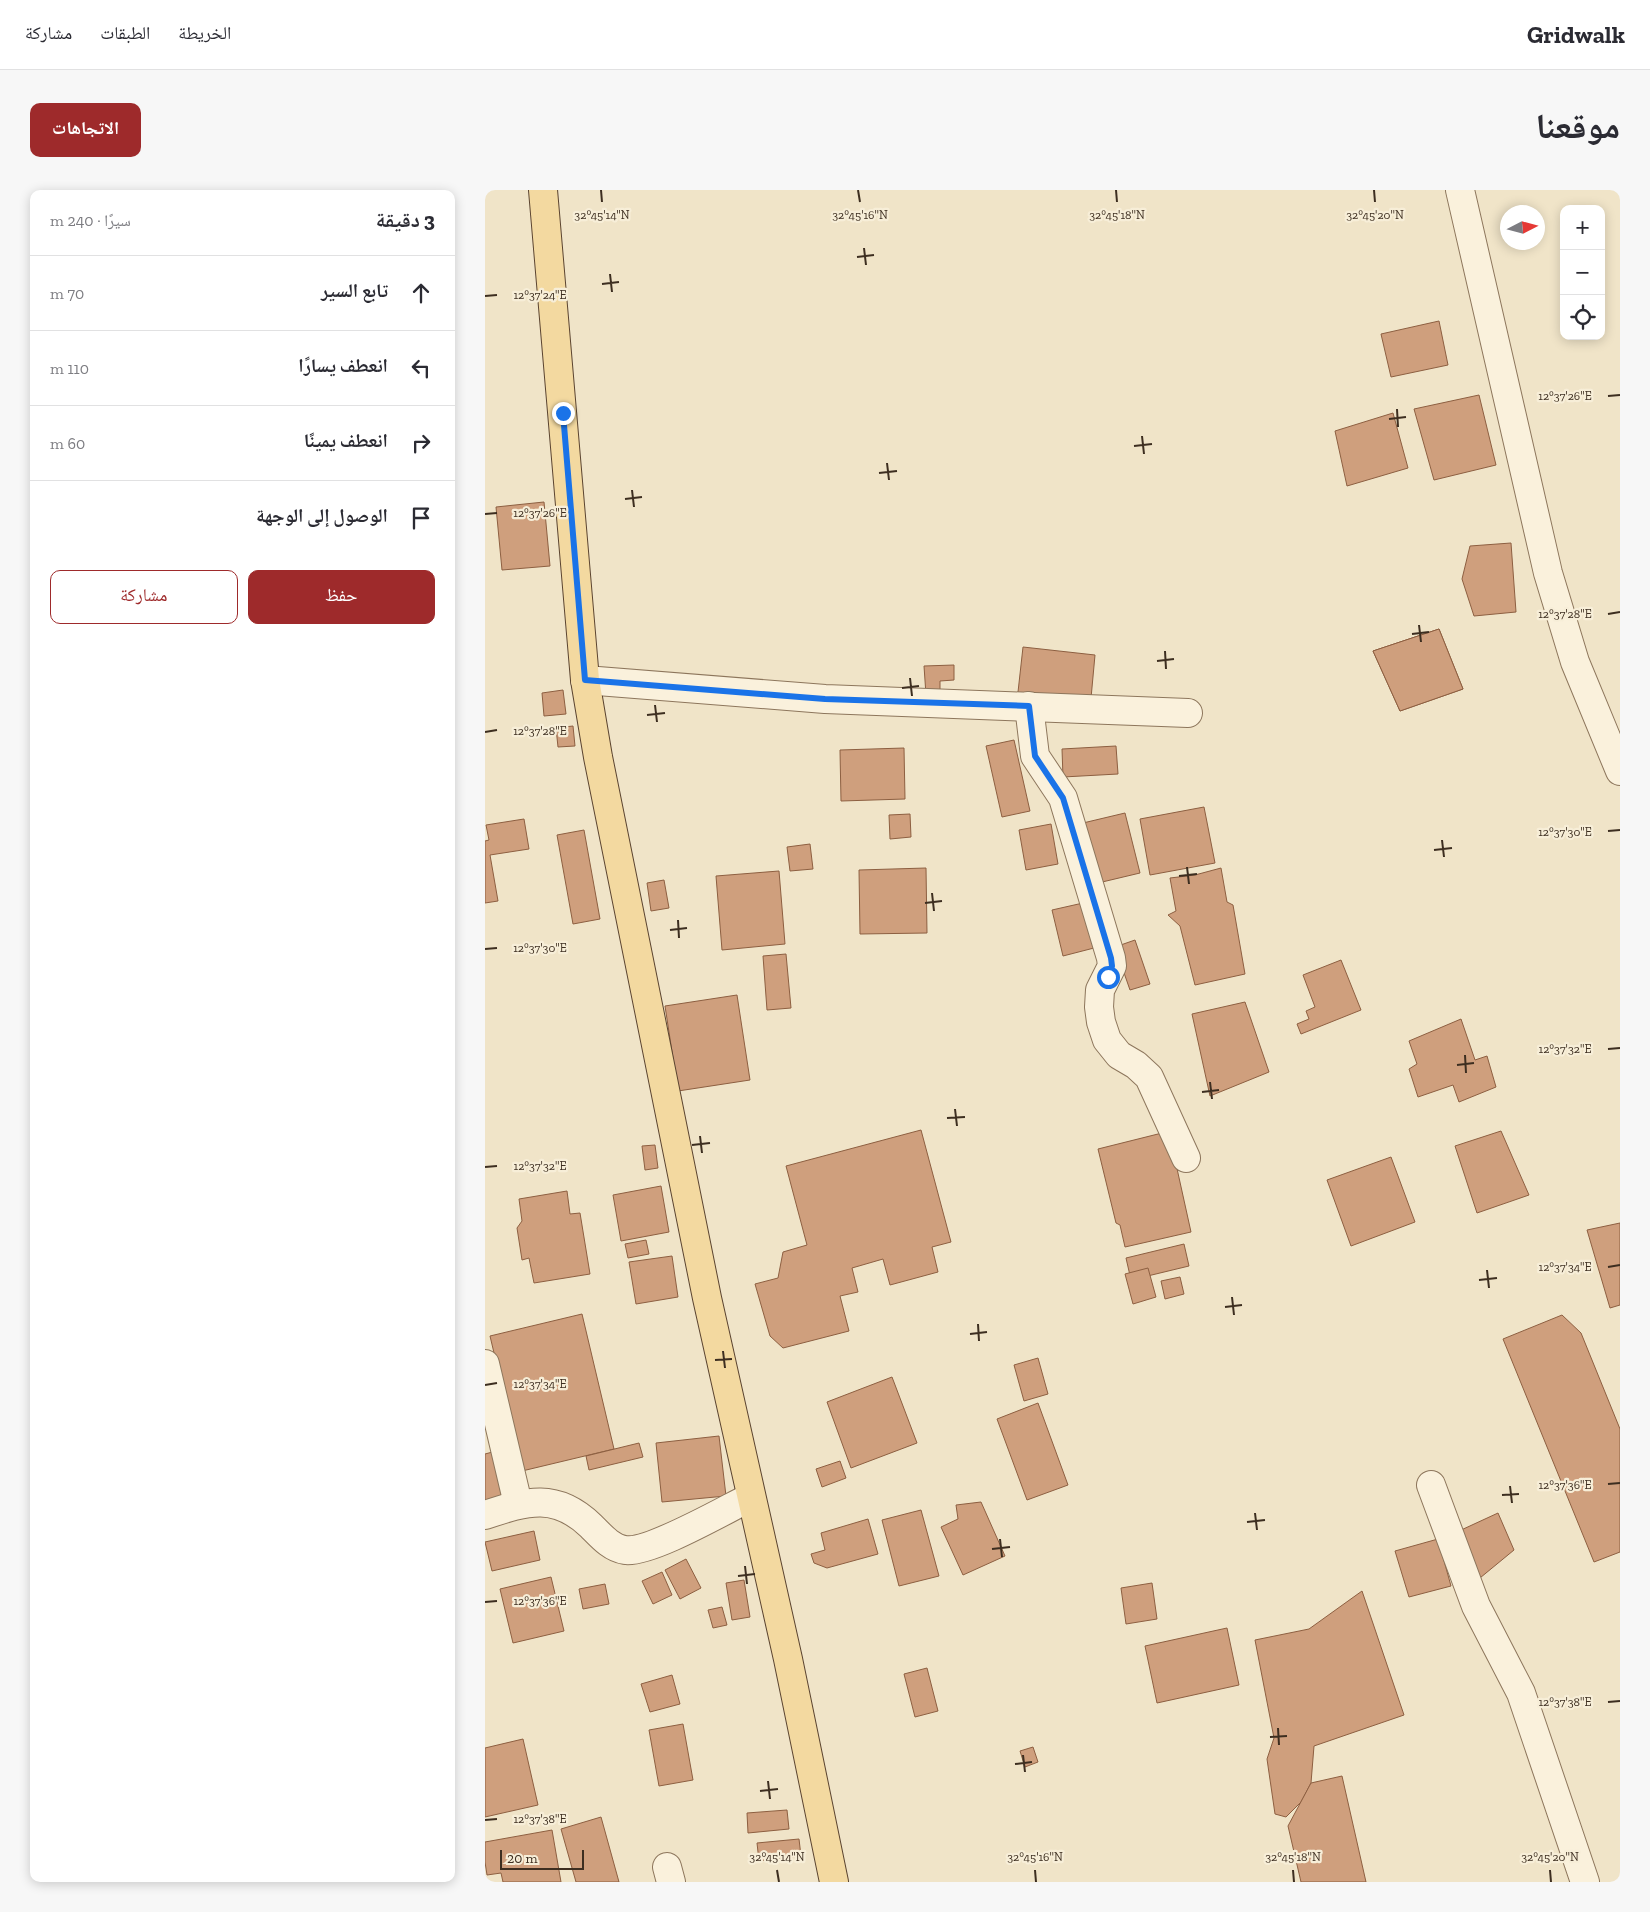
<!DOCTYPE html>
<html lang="ar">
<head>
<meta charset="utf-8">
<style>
	:root { --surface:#fff; --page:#f7f7f7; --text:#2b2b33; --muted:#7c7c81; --line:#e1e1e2; --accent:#9e2a2b }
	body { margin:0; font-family:"Zilla Slab","Noto Naskh Arabic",serif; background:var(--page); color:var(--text); direction:rtl }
	.controls { position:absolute; right:15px; top:15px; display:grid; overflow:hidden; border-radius:10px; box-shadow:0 2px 12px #0003 }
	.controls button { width:45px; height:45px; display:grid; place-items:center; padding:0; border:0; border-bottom:1px solid var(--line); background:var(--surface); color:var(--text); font:25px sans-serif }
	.compass { position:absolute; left:1015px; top:15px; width:45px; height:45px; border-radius:50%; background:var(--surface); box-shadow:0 2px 12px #0003; rotate:84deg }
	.scale { position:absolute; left:15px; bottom:12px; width:84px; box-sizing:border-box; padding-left:5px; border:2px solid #3d2e20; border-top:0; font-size:14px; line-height:18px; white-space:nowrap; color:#3d2e20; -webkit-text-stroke:4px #f7eed8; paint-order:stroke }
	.stop { position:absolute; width:15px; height:15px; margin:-11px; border:4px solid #1a73e8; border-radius:50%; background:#fff }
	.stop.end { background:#1a73e8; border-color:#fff; box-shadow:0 1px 5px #0008 }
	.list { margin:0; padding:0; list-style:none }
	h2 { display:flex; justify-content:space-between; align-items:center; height:65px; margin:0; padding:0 20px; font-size:21px }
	h2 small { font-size:16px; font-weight:400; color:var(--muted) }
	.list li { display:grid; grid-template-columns:32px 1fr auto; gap:15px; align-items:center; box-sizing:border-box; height:75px; padding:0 20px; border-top:1px solid var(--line) }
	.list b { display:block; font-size:19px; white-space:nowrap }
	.list em { font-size:16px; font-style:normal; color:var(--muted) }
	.actions { display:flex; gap:10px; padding:15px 20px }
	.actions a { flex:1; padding:11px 0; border:1px solid var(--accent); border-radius:10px; text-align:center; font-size:18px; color:var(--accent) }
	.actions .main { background:var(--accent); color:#fff }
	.icon { flex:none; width:28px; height:28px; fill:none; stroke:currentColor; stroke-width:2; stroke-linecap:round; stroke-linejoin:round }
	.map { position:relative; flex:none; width:1135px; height:1692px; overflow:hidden; direction:ltr; border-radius:10px }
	header { display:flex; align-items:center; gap:30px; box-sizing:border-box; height:70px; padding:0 25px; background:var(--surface); border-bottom:1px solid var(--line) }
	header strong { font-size:24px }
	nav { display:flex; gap:28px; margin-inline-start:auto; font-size:18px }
	.intro { display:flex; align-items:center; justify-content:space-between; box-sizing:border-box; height:120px; padding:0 30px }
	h1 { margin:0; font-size:35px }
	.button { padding:12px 22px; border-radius:10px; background:var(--accent); color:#fff; font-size:18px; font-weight:700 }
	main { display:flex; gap:30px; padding:0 30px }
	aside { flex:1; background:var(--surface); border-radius:10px; box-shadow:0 2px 12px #0003 }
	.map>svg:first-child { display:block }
	.building { fill:#cf9f7d; stroke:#8d5f41 }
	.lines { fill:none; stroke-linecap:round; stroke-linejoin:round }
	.minor-casing { stroke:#8d765c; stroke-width:30 }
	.major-casing { stroke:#5b4430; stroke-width:30 }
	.minor { stroke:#faf1dc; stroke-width:28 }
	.major { stroke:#f3d9a0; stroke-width:28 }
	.route { stroke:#1a73e8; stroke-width:6 }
	.ticks { fill:none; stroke:#3d2e20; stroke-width:2 }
	.ticks-label { font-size:12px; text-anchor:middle; fill:#3d2e20; stroke:#f7eed8; stroke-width:4.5; stroke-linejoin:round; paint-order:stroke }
</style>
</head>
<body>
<header>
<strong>Gridwalk</strong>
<nav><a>الخريطة</a><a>الطبقات</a><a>مشاركة</a></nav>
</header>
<div class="intro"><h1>موقعنا</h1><a class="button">الاتجاهات</a></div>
<main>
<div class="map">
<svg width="1135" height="1692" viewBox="0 0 1135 1692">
	<rect width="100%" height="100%" fill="#f0e4c8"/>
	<!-- building -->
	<g class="building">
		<polygon points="954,131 963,175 906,187 896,144"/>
		<polygon points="994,205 1011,275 949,290 929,219"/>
		<polygon points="908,223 923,278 862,296 850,241"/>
		<polygon points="59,312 65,376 17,380 11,317"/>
		<polygon points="1026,353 1031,422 989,426 977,389 985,356"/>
		<polygon points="954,439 978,499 915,521 888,461"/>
		<polygon points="954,439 978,499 915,521 888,461"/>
		<polygon points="538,457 610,465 605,519 532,511"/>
		<polygon points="469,475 469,490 455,491 455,504 441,505 439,476"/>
		<polygon points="78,500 81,524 59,526 57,503"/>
		<polygon points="88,536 90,556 73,557 71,538"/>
		<polygon points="529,550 545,621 517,627 501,556"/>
		<polygon points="631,556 633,584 578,587 577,559"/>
		<polygon points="419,558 420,609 356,611 355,560"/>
		<polygon points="719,617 730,673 665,685 655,629"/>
		<polygon points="640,623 655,683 613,693 598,633"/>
		<polygon points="425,624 426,647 405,649 404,625"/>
		<polygon points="39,629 44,659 5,665 13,711 0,713 0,651 4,650 1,635"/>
		<polygon points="566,634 573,674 541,680 534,640"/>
		<polygon points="99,640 115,729 88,734 72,645"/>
		<polygon points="325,654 328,679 305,681 302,657"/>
		<polygon points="441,678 442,743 375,744 374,680"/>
		<polygon points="736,678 742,712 748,715 760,784 710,795 695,736 683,725 691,721 685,688 710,685"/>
		<polygon points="294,681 300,754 237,760 231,686"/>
		<polygon points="179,690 184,718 166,721 162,693"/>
		<polygon points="598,713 609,758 578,766 567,720"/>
		<polygon points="650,750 665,794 645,800 630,757"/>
		<polygon points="301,764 306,818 282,820 278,766"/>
		<polygon points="856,770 876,820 816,844 812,834 824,829 821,821 830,817 818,785"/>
		<polygon points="252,805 265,890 193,901 180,816"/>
		<polygon points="760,812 784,882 725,906 707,824"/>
		<polygon points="976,829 990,870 1002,866 1011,897 974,912 968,895 933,907 924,879 932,874 924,851"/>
		<polygon points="436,940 466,1052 447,1057 453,1082 405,1095 398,1069 367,1078 373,1102 355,1106 364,1141 298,1158 285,1146 270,1094 293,1088 298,1062 322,1055 301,976"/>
		<polygon points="1016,941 1044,1005 992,1023 970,956"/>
		<polygon points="677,943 687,956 706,1042 640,1057 635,1035 631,1033 613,959"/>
		<polygon points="170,955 173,978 160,980 157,956"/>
		<polygon points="906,967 930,1032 866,1056 842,990"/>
		<polygon points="176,996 184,1042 136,1051 128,1005"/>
		<polygon points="82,1001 85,1024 95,1023 105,1084 49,1093 44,1068 37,1070 32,1038 37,1031 34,1009"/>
		<polygon points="1135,1033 1135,1115 1125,1118 1102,1040"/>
		<polygon points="161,1050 164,1064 143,1068 140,1054"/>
		<polygon points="699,1054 704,1076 646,1090 641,1068"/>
		<polygon points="187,1066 193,1107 151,1114 144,1072"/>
		<polygon points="663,1078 671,1107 648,1114 640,1084"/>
		<polygon points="695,1087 699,1104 680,1109 676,1091"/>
		<polygon points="97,1124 129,1259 37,1281 5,1146"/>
		<polygon points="1077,1125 1096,1143 1135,1239 1135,1362 1109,1372 1018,1149"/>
		<polygon points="553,1168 563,1204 539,1211 529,1175"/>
		<polygon points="407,1187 432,1253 366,1278 342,1212"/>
		<polygon points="553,1213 583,1295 542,1310 512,1229"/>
		<polygon points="234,1246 241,1306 177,1312 171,1253"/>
		<polygon points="154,1253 158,1267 104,1280 101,1266"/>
		<polygon points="15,1260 29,1313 0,1321 0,1264"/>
		<polygon points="355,1271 361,1288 337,1297 331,1279"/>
		<polygon points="496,1312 520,1366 478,1385 456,1337 473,1329 471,1315"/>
		<polygon points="436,1320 454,1386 414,1396 397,1330"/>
		<polygon points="1013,1323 1029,1360 984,1397 974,1341"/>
		<polygon points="383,1329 393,1364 342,1378 329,1373 326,1364 340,1360 336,1343"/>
		<polygon points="49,1341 55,1370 7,1381 0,1352"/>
		<polygon points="953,1349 966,1396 924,1407 910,1361"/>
		<polygon points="201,1369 216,1398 195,1409 180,1380"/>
		<polygon points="177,1382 187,1405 168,1414 157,1391"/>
		<polygon points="66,1387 79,1441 28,1453 15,1399"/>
		<polygon points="259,1390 265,1427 247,1430 241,1393"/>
		<polygon points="667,1393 672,1429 641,1434 636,1398"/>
		<polygon points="120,1394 124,1414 98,1419 94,1399"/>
		<polygon points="877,1401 919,1525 829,1556 826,1593 816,1612 801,1627 790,1624 782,1569 789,1548 770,1450 824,1439"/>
		<polygon points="237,1417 242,1435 228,1438 223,1420"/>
		<polygon points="742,1438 754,1495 672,1513 660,1456"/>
		<polygon points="442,1478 453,1521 430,1527 419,1484"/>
		<polygon points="187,1485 195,1514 165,1522 156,1494"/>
		<polygon points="198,1534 208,1590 174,1596 164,1540"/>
		<polygon points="38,1549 53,1615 0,1627 0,1558"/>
		<polygon points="548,1557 553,1572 540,1577 535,1561"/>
		<polygon points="857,1586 881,1692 816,1692 803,1636 826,1593"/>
		<polygon points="302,1620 304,1639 263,1643 262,1623"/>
		<polygon points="116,1627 134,1692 91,1692 76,1639"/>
		<polygon points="67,1640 76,1692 18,1692 16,1683 2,1685 0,1672 0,1652"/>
		<polygon points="314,1649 316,1666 274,1671 272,1653"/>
	</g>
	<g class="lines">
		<defs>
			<g id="minor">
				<polyline points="975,0 1063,383 1090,472 1135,581"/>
				<polyline points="100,490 340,509 703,523"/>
				<polyline points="544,516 550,566 578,608 626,768 627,776 615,800 614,817 616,832 622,850 634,865 651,875 664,887 701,968"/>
				<polyline points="0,1174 33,1314"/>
				<polyline points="946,1295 991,1416 1036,1503 1100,1692"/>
				<path d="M0 1325C42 1311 71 1302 106 1336 116 1346 126 1358 140 1360 164 1364 241 1319 266 1307"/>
				<polyline points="182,1677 186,1692"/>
			</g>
			<polyline id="major" points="58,0 100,490 113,567 222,1108 303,1469 349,1692"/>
		</defs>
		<!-- minor casing -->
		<use href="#minor" class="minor-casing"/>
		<!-- major casing -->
		<use href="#major" class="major-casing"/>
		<!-- minor -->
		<use href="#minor" class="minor"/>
		<!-- major -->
		<use href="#major" class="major"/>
	</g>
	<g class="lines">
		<!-- route -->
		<polyline class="route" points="78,223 100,490 340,509 544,516 550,566 578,608 626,768 627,776 623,787"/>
	</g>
	<!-- ticks -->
	<path class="ticks" d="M116 0 117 12M373 0 375 12M631 0 632 12M889 0 890 12M379 58 381 75M372 67 389 65M125 84 127 102M117 94 134 92M0 106 12 105M1123 206 1135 205M912 219 913 237M904 229 921 227M657 246 659 264M649 256 667 254M402 273 404 290M394 283 412 281M147 300 149 317M140 309 157 307M0 324 12 323M1123 424 1135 422M934 435 936 452M927 444 944 442M680 461 681 479M672 471 689 469M425 488 427 506M417 498 434 496M170 515 172 532M162 525 180 523M0 542 12 540M1123 641 1135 640M957 650 959 667M949 660 967 658M702 677 704 694M694 686 712 684M447 703 449 721M440 713 457 711M193 730 194 748M185 740 202 738M0 759 12 758M1123 859 1135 858M980 865 981 883M972 875 989 873M725 892 727 909M717 902 734 900M470 919 472 936M462 928 480 927M215 946 217 963M207 955 225 953M0 977 12 976M1123 1077 1135 1075M1002 1080 1004 1098M994 1090 1012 1088M747 1107 749 1125M740 1117 757 1115M493 1134 494 1151M485 1144 502 1142M238 1161 240 1178M230 1170 247 1169M0 1195 12 1193M1123 1294 1135 1293M1025 1296 1027 1313M1017 1305 1034 1304M770 1323 772 1340M762 1332 780 1330M515 1349 517 1367M507 1359 525 1357M260 1376 262 1394M253 1386 270 1384M0 1412 12 1411M1123 1512 1135 1511M793 1538 794 1555M785 1547 802 1546M538 1565 540 1582M530 1574 547 1572M283 1591 285 1609M275 1601 293 1599M0 1630 12 1629M292 1680 294 1692M550 1680 551 1692M808 1680 809 1692M1065 1680 1066 1692"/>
	<g class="ticks-label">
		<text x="117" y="29">32°45'14"N</text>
		<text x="375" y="29">32°45'16"N</text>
		<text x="632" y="29">32°45'18"N</text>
		<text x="890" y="29">32°45'20"N</text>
		<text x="55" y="109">12°37'24"E</text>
		<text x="1080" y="210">12°37'26"E</text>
		<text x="55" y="327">12°37'26"E</text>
		<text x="1080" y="428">12°37'28"E</text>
		<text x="55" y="545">12°37'28"E</text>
		<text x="1080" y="646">12°37'30"E</text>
		<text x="55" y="762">12°37'30"E</text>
		<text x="1080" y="863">12°37'32"E</text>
		<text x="55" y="980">12°37'32"E</text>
		<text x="1080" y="1081">12°37'34"E</text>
		<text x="55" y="1198">12°37'34"E</text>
		<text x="1080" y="1299">12°37'36"E</text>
		<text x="55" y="1415">12°37'36"E</text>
		<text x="1080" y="1516">12°37'38"E</text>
		<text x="55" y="1633">12°37'38"E</text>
		<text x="292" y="1671">32°45'14"N</text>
		<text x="550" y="1671">32°45'16"N</text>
		<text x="808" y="1671">32°45'18"N</text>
		<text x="1065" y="1671">32°45'20"N</text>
	</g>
</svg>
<div class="controls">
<button>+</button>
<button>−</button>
<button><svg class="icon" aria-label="locate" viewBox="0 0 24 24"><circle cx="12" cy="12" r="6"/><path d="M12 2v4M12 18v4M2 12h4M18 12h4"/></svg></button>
</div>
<svg class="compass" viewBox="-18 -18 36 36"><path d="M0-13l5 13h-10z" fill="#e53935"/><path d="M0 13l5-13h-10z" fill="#7c7c81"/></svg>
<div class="scale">20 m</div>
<div class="stop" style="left:623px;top:787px"></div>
<div class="stop end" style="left:78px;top:223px"></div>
</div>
<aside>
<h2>3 دقيقة<small>سيرًا · 240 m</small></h2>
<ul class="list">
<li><svg class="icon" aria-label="ahead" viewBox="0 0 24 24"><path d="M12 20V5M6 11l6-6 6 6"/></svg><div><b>تابع السير</b></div><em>70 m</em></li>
<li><svg class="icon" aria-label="left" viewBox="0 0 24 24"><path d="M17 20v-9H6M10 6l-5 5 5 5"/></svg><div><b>انعطف يسارًا</b></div><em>110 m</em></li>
<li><svg class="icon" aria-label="right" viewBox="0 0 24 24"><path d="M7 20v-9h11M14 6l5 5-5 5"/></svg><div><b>انعطف يمينًا</b></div><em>60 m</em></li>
<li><svg class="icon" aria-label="arrive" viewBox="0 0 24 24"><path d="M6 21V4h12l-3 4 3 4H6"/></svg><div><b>الوصول إلى الوجهة</b></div></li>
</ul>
<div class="actions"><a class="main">حفظ</a><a>مشاركة</a></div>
</aside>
</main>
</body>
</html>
